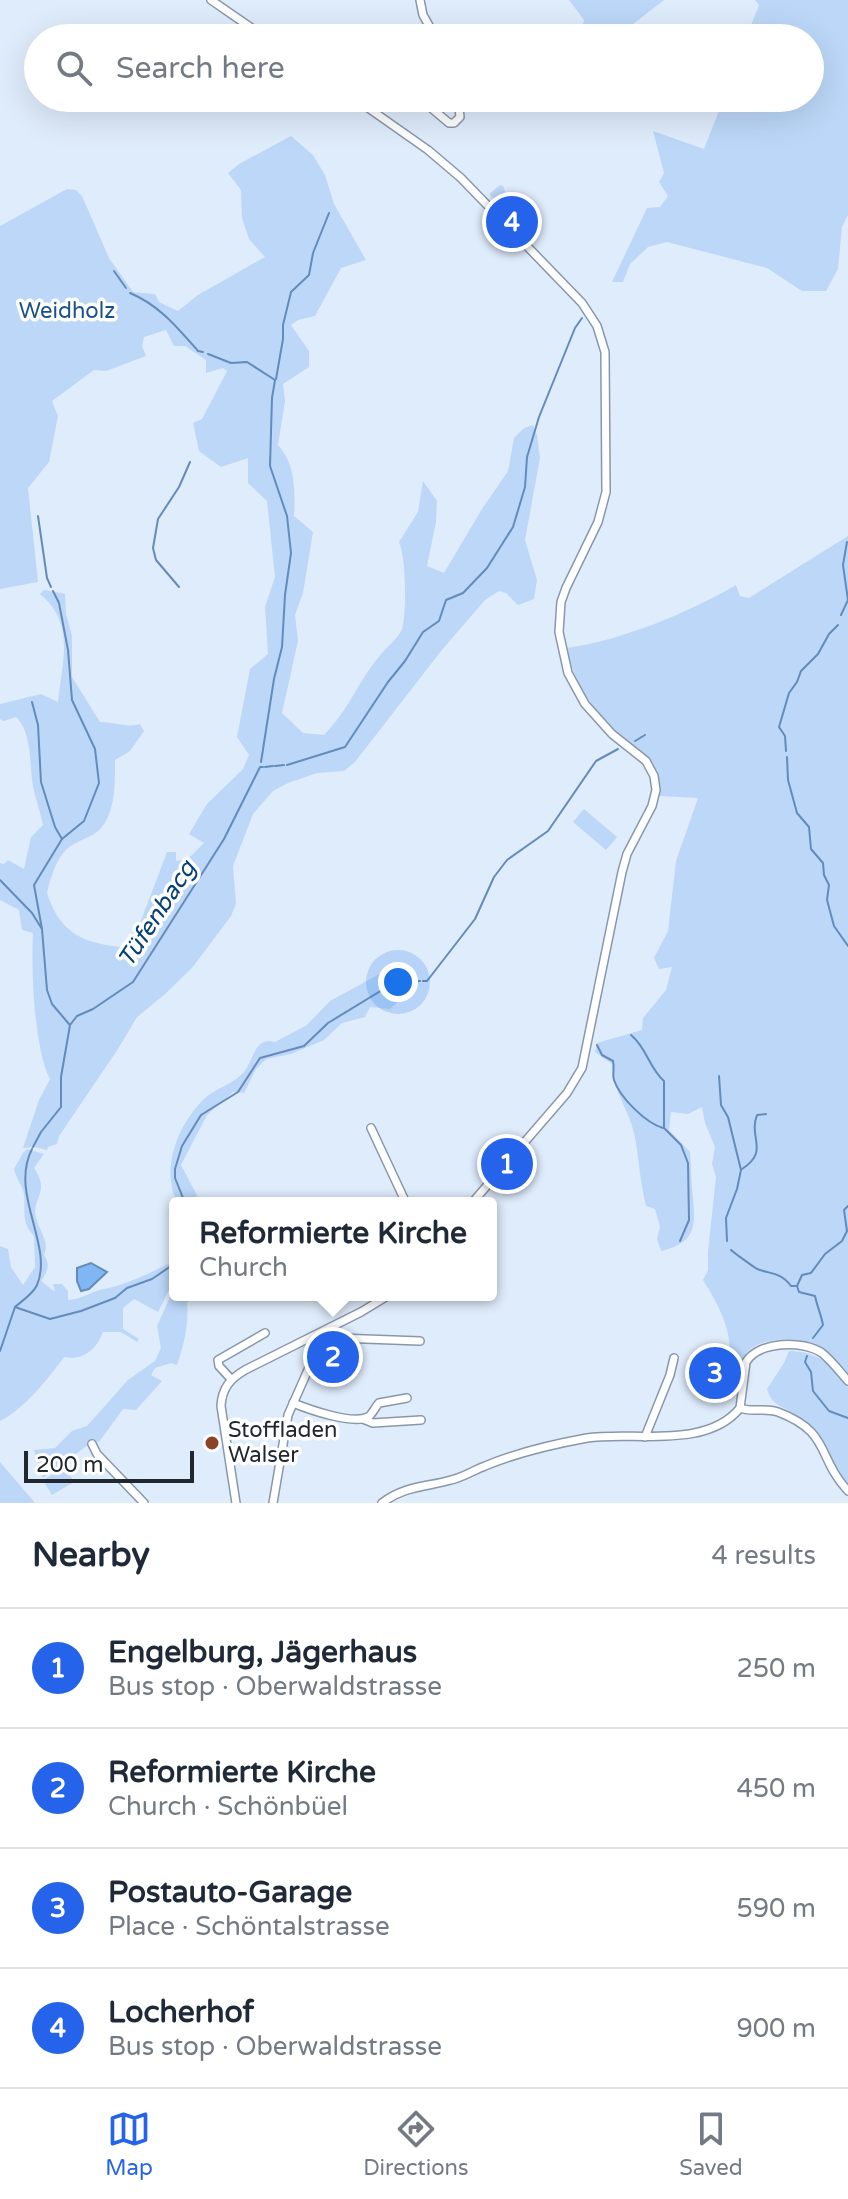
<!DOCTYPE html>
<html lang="en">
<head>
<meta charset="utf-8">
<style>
	:root { --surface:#fff; --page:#f2f2f3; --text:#1f2937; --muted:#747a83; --line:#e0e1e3; --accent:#2563eb }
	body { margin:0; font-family:"Varela Round",sans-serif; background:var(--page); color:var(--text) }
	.scale { position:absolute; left:24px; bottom:20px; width:170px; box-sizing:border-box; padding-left:8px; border:4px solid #21272f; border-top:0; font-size:22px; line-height:28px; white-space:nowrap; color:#21272f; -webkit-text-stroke:6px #fff; paint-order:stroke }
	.you { position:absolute; left:398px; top:982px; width:28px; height:28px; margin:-20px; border:6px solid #fff; border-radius:50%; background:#1a73e8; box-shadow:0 0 0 12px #1a73e833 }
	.badge { display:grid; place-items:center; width:52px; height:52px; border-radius:50%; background:var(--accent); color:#fff; font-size:26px; font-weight:700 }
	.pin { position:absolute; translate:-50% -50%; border:4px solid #fff; box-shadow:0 2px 8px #0006 }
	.popup { position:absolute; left:169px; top:1197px; width:328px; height:104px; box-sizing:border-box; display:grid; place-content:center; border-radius:8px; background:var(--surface); filter:drop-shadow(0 2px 6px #0005); font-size:26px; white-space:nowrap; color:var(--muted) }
	.popup b { font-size:30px; color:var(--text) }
	.popup::after { content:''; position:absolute; left:50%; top:100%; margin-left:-16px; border:16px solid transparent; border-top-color:var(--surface) }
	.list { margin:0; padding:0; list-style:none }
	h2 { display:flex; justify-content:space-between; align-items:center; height:104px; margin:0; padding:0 32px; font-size:34px }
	h2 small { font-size:26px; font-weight:400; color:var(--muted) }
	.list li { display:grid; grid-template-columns:52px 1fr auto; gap:24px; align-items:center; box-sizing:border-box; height:120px; padding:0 32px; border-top:2px solid var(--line) }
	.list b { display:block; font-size:30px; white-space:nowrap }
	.list p { margin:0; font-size:26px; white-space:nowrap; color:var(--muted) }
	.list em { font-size:26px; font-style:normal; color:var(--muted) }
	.icon { flex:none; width:44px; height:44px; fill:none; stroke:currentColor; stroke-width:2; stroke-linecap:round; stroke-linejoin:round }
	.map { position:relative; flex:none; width:848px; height:1503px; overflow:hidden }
	.search { position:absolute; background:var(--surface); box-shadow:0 8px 32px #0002; left:24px; right:24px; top:24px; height:88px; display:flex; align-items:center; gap:20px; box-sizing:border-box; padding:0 28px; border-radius:44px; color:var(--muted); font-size:30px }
	.sheet { height:584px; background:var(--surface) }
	nav { display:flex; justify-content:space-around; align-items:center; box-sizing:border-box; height:112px; border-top:2px solid var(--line); background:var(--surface); font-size:22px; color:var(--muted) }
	nav a { display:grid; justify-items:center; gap:4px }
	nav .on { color:var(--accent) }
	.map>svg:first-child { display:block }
	.green { fill:#bcd7f8 }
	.water { fill:#81b6f4; stroke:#648bb9; stroke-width:2 }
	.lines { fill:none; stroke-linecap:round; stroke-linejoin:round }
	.stream { stroke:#648bb9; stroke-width:2 }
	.minor-casing { stroke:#8898aa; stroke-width:10 }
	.minor { stroke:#fff; stroke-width:7 }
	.poi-dot { fill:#8b4225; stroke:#fff; stroke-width:3 }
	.labels { text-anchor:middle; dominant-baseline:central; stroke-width:7; stroke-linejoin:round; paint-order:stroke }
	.park-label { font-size:22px; fill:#1b5189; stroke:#fff }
	.poi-label { font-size:22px; fill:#21272f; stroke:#fff; text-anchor:start }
	.water-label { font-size:24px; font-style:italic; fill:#043f76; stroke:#fff }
</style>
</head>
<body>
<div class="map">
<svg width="848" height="1503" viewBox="0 0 848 1503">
	<rect width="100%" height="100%" fill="#dfecfc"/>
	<!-- green -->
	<g class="green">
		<polygon points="569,0 664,0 628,28 609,38 583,38 580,34 584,20"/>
		<polygon points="755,0 848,0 848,215 842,227 838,269 826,291 802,291 767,268 667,242 648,247 630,264 623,282 612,282 647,208 660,207 668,196 659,182 664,173 653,131 704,149 724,98 810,98 810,38 746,38 759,5"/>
		<path d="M291 136 313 155 325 175 334 204 366 260 341 268 315 316 298 320 291 325 309 351V367L283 384 285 401 278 445C296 465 295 491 294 516L313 532 303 593 295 615 298 641 282 713 303 733 324 735C349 710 359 679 382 653 388 646 399 637 402 629 407 611 406 558 399 542L418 512 423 481 437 501 436 522 427 566 444 573 482 509 508 471 514 438 524 428 533 425 537 435 540 458 525 540 537 580 534 599 518 605 506 593 499 591 485 600 441 651 355 762 344 771 317 773 288 783 273 791 253 814 233 866 236 904 231 916 192 968 164 995 137 1017 118 1049 59 1136 57 1144 48 1147 47 1150 35 1147 23 1148 39 1100 50 1079C34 1048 31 970 33 933L22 930 19 910 0 900V863L4 864 8 860 24 869 31 837 43 825C40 810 34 795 32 780 30 761 31 731 16 717L4 721 0 719V704L41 694 58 702C62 661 76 624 40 594L44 590 65 594 66 614 72 636V677L100 722C114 722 127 728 140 724L144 731 130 751 115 760C115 782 116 817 97 832 87 839 71 843 64 852 55 862 50 880 47 893 60 933 82 943 122 947L140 923 167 852H176V861L188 859 204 843 189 834 207 804 243 769 249 755 237 737 250 669 268 654 265 607 275 577 267 501 248 483V458L221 467 199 451 193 423 202 419 227 371 223 368 206 373V360L185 346H174L166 330 144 337 142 346 146 356 106 371 94 370 52 401 58 416 49 462 28 488 38 582 0 589V226L67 189 76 190 82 196 109 258 133 292 155 294 159 302 178 311 198 295 265 257 249 239 242 218 241 190 228 173 239 164Z"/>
		<polygon points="500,185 503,186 511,208 506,212 489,194"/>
		<path d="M848 536V1375C827 1350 804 1334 770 1341 754 1345 749 1348 740 1362L730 1352C730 1326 717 1302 703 1280L708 1270V1252L716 1177 712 1164 715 1147 705 1123 702 1107 688 1114 671 1112 669 1130 690 1152C691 1167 691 1183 693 1198 696 1229 694 1243 661 1251L657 1239 660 1227 655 1209 646 1206C640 1182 639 1160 635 1137 630 1111 612 1090 612 1064L595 1052 597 1043 642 1030 643 1018 666 990 672 967 659 969 654 958 668 931 676 861 698 798 660 796C661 759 627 744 604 719 585 699 573 675 566 648 620 641 688 613 736 585L740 596 749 598Z"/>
		<polygon points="584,809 617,837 606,850 573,822"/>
		<path d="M404 970 414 978 390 987 403 997 390 1009 370 1007 365 1017 342 1023 324 1040 291 1054 266 1059 256 1069 244 1093 233 1092 207 1115 181 1165 201 1203H177C161 1168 177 1127 202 1101 213 1089 232 1085 243 1073 254 1061 254 1036 275 1042L307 1025 330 1001 385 971Z"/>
		<path d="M27 1149 44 1154 34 1168C51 1193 31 1198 36 1218 39 1230 50 1242 44 1255 51 1265 47 1272 41 1281L55 1292 53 1284H62L68 1291V1300C81 1300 92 1291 104 1289 128 1284 148 1274 170 1263L175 1266V1278L158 1312 134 1299 123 1308V1329L139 1339 137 1342 121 1332H103C97 1349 83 1361 64 1357 49 1378 23 1410 0 1421V1246L8 1249 11 1267 23 1285 35 1267 34 1236C20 1221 26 1211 24 1194 22 1185 16 1178 14 1169L23 1153Z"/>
		<path d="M175 1286V1295H196L187 1303C189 1325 184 1344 177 1365L171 1363 155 1368 151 1375 162 1381 136 1410 123 1409 99 1442 89 1440 88 1445 43 1478 34 1450 55 1448 72 1431 87 1426 128 1380 155 1361 161 1348 157 1326Z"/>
		<path d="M789 1351C817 1351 832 1365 848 1387V1487C832 1473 815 1437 799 1418 790 1407 772 1409 767 1389L784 1363Z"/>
		<polygon points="0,1462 35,1503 0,1503"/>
		<polygon points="65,1467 74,1482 52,1495 43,1480"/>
	</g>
	<!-- water -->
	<polygon class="water" points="91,1263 107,1272 89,1289 81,1291 77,1281 77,1268"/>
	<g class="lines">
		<!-- stream -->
		<g class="stream">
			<polyline points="114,271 126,288"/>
			<path d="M130 293C159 305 177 327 198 351L203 352"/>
			<polyline points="208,354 231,363 247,362 275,380 272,398 270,466 287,516 291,553 285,595 282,647 274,679 261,762"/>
			<polyline points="276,379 283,339 283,325 291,292 309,275 313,253 329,213"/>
			<polyline points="38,516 47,578 51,587"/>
			<polyline points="179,587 156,560 153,548 158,519 179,487 190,462"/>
			<polyline points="841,615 848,600 843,565 847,542"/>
			<polyline points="32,702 38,725 41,782 55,827 62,839"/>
			<polyline points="635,741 645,735"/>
			<polyline points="786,751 785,736 779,727 789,693 797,682 801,671 818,654 829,634 838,625"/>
			<polyline points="787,757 788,780 797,813 809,827 811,849 823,863 824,875 829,885 827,900 834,926 848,946"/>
			<polyline points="287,765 345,747 388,682 405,661 423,632 439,621 446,600 463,593 487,568 513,527 525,487 527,457 539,417 575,328 582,318"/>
			<polyline points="275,766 284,765"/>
			<polyline points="265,767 273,766"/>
			<polyline points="0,880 32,913 42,929 47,990 52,1004 69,1024"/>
			<polyline points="42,929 34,885 62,839 84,821 99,783 95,749 72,700 68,650 59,603 53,591"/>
			<polyline points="423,981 427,981 475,919 494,877 507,860 548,831 596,761 618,749"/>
			<path d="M631 1035C647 1048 649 1068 664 1081V1128L681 1145 688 1163 689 1220 680 1241"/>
			<path d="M597 1045 602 1055 613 1061C615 1068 612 1074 614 1080 620 1098 646 1123 663 1128"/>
			<polyline points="719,1076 721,1105 728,1117 741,1170 737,1189 726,1218 727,1241"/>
			<polyline points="33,1147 41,1132 61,1107 61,1077 70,1025 77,1016 93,1009 133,982 224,839 260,767 263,767"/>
			<path d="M742 1169C770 1151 748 1138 757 1115L766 1114"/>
			<polyline points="185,1203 175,1178 175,1169 182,1146 201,1115 238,1092 260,1058 304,1046 328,1023 392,984 420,981"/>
			<path d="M731 1250C734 1253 754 1267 757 1269 770 1274 781 1272 791 1286H796"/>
			<path d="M15 1307C23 1300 33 1294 37 1285 54 1245 9 1194 32 1149"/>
			<path d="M813 1338 823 1325C821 1314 817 1306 815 1296L799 1292 797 1286 802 1275 811 1273 825 1254 842 1241 847 1231 844 1210 848 1206"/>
			<polyline points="0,1351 15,1307 50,1319 81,1311 115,1298 127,1288 152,1279 174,1264"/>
			<polyline points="807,1356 805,1362 811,1372 813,1391 829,1411 848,1418"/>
		</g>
		<defs>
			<g id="minor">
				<polyline points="211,0 266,38"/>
				<polyline points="420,0 423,15 436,38"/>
				<polyline points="354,98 428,150 461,178 582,303 597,326 605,352 606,492 598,522 566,588 561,602 559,632 568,673 585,704 612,734 646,761 654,776 656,790 652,806 627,854 622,872 582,1068 567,1093 472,1203"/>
				<polyline points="414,98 430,107 449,123 454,123 460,117 458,98"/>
				<polyline points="367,107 381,98"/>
				<polyline points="371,1128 406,1203"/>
				<polyline points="310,1344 314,1348 338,1338 420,1341"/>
				<polyline points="231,1379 219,1366 218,1360 265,1333"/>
				<path d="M293 1403C308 1409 352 1425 368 1417 372 1415 375 1407 379 1403L407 1398"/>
				<path d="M740 1408C752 1413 764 1407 778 1412 831 1432 816 1456 848 1491"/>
				<polyline points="363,1419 373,1423 421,1420"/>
				<polyline points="645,1437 670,1375 674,1358"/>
				<polyline points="92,1444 97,1454 144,1503"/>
				<path d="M236 1503 221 1406C222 1388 230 1379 245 1370L361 1312 389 1295"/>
				<polyline points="273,1503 288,1415 312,1361 312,1348"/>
				<path d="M382 1503C404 1486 426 1487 451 1480 464 1477 474 1470 485 1466 516 1453 554 1444 587 1438 632 1431 706 1450 740 1408L746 1362C759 1341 803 1340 822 1353 832 1361 840 1372 848 1381"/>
			</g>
		</defs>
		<!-- minor casing -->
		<use href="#minor" class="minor-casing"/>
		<!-- minor -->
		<use href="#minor" class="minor"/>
	</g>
	<!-- markers -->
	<circle class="poi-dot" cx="212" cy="1443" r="8"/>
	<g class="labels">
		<!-- park labels -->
		<g class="park-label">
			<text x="67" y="311">Weidholz</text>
		</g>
		<!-- poi labels -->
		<g class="poi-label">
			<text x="228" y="1430">Stoffladen<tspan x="228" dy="25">Walser</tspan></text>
		</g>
		<!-- water labels -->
		<g class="water-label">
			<text transform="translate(157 914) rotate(-57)">Tüfenbacg</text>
		</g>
	</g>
</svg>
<div class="scale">200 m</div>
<div class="you"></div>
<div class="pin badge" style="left:507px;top:1164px">1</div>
<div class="pin badge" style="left:333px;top:1357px">2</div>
<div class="popup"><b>Reformierte Kirche</b>Church</div>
<div class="pin badge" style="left:715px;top:1373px">3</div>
<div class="pin badge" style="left:512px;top:222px">4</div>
<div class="search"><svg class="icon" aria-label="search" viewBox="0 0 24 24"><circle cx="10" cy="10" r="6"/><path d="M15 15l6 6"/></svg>Search here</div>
</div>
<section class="sheet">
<h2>Nearby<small>4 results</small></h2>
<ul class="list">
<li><span class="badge">1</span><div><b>Engelburg, Jägerhaus</b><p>Bus stop · Oberwaldstrasse</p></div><em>250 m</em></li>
<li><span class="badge">2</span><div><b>Reformierte Kirche</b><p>Church · Schönbüel</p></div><em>450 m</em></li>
<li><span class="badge">3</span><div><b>Postauto-Garage</b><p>Place · Schöntalstrasse</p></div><em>590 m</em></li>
<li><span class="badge">4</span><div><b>Locherhof</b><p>Bus stop · Oberwaldstrasse</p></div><em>900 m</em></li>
</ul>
</section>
<nav>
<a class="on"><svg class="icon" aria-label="map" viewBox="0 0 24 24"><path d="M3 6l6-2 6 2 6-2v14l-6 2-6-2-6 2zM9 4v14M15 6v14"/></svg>Map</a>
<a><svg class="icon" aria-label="directions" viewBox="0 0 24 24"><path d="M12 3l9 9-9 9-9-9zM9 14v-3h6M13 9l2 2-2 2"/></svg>Directions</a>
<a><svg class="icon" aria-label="saved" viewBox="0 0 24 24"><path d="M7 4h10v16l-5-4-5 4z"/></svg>Saved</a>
</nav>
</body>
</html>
